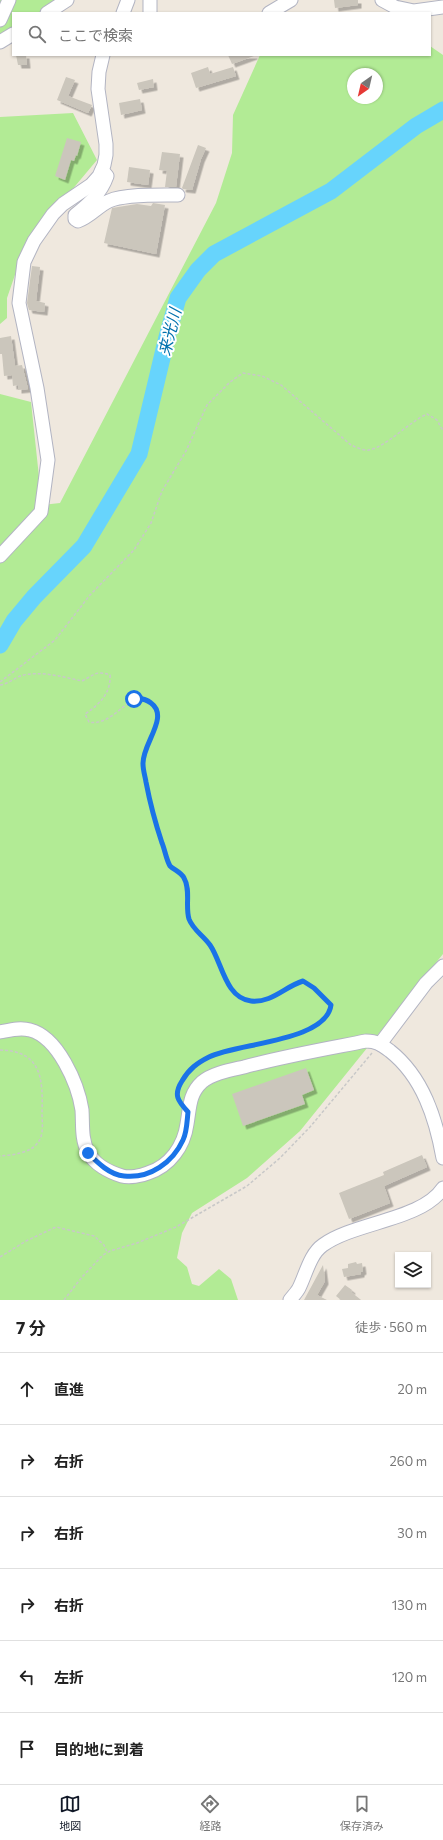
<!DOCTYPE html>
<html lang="ja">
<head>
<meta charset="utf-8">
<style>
	:root { --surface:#fff; --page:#f6f6f6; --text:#222; --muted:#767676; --line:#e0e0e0; --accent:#111827 }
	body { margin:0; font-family:Commissioner,"Noto Sans JP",sans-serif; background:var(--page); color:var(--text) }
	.controls { position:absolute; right:12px; bottom:12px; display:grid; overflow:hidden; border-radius:0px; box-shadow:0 1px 3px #0004 }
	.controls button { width:36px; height:36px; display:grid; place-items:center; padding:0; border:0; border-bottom:1px solid var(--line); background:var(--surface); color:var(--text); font:20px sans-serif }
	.compass { position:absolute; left:347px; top:68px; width:36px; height:36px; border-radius:50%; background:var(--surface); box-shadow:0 1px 3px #0004; rotate:214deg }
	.stop { position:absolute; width:12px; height:12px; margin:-9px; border:3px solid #1a73e8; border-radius:50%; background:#fff }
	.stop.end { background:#1a73e8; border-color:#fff; box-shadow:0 1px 4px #0008 }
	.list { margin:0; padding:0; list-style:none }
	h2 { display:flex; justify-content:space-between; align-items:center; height:52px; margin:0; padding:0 16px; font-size:17px }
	h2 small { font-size:13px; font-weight:400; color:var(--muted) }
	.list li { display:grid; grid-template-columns:26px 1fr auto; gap:12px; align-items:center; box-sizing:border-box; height:72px; padding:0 16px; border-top:1px solid var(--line) }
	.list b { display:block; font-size:15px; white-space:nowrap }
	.list em { font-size:13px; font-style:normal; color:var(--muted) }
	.icon { flex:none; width:22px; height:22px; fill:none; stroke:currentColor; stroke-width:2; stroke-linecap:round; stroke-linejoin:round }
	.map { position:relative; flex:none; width:443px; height:1300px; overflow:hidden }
	.search { position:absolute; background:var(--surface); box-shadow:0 1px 3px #0004; left:12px; right:12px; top:12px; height:44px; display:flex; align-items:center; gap:10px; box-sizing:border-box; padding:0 14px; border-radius:0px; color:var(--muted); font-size:15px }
	.sheet { height:484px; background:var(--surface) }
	nav { display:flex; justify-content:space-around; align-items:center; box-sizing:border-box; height:56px; border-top:1px solid var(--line); background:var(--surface); font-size:11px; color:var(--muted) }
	nav a { display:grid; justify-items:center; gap:2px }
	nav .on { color:var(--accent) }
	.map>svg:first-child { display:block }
	.green { fill:#b2eb95; fill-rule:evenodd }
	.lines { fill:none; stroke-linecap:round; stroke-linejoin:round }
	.river { stroke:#67d4fc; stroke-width:17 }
	.building { fill:#cbc6bc; filter:url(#shadow) }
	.minor-casing { stroke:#b2b4c2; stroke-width:15 }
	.path { stroke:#c8c8c8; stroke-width:1.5; stroke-dasharray:3 2; stroke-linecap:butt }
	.minor { stroke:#fff; stroke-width:13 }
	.route { stroke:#1a73e8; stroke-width:5 }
	.labels { text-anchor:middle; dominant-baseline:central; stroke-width:4; stroke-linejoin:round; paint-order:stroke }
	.water-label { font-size:16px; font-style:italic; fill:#0071ad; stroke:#fff }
</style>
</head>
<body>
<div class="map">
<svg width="443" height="1300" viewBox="0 0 443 1300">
	<defs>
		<filter id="shadow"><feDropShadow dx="3.5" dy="3.5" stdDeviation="0" flood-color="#0004"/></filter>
	</defs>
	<rect width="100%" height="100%" fill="#efe8de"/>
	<!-- green -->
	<g class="green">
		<polygon points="0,0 57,0 39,13 13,13 13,32 0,41"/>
		<path d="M430 46 443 55V954L300 1131 247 1178 192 1213 182 1233 177 1258 187 1267 192 1284 199 1286 219 1269 231 1279 238 1300H0V394L31 402 42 505 60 503 216 203 232 153 233 115 260 55H430ZM353 74H377V98H353Z"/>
		<polygon points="73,113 97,160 29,241 16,272 7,298 7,318 0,324 0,117"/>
	</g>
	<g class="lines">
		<!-- river -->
		<polyline class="river" points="0,645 14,621 34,597 84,546 139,454 167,337 178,298 198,270 214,254 331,191 416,126 443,110"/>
	</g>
	<!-- building -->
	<g class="building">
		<polygon points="334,0 358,0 358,5 335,8"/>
		<polygon points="16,55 26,55 27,65 18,65"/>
		<polygon points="228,55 254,55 254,56 232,64"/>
		<polygon points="208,67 210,74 233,67 236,76 196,88 191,73"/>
		<polygon points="66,77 75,80 68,96 92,105 88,113 57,100"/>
		<polygon points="153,79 154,87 139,90 137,83"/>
		<polygon points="140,99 142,110 121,115 119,103"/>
		<polygon points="67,138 81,142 77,156 76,155 74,161 71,160 65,180 55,176"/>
		<polygon points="198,145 206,148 201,159 192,190 183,189 182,188"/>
		<polygon points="162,152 180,154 176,187 165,187 167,171 159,170"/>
		<polygon points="129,167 150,170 148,185 127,182"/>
		<polygon points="153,203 165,205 156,254 104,243 112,208 137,204 151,206"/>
		<polygon points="32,266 40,267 36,301 45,303 44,312 29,310 27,303"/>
		<polygon points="11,336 15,366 22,365 28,389 18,390 18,385 13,386 12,375 4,376 2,354 0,354 0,338"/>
		<polygon points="306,1068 314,1090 302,1095 305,1104 243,1126 232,1094"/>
		<polygon points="422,1155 427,1167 384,1186 390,1203 349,1219 339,1193 384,1175 383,1172"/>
		<polygon points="356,1262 357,1264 362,1263 363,1271 361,1272 361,1274 344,1277 342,1269 348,1268 348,1264"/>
		<polygon points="323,1265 325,1281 317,1295 327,1300 304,1300"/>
		<polygon points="345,1285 352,1290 351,1292 361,1300 341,1300 336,1296"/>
	</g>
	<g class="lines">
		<defs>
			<g id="minor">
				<polyline points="150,0 150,13"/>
				<polyline points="382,0 395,7 414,11 443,7"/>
				<polyline points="47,13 67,0"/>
				<polyline points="123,13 128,0"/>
				<polyline points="269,13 291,0"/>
				<polyline points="0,20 9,0"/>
				<polyline points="0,42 13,34"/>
				<path d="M102 170 107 176C101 193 89 204 75 215V219L78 221C90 217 98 206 109 201 124 194 160 195 178 195"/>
				<polyline points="0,556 41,512 48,460 37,388 19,303 24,262 34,241 53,214 63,204 91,185 99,176 104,165 106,155 106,144 98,89 99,72 103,55"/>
				<path d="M0 1032C10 1030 20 1027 30 1030 58 1037 78 1084 82 1110 83 1124 81 1139 88 1152 94 1164 109 1172 122 1176 129 1178 141 1176 148 1173 170 1166 184 1146 187 1124 190 1107 189 1094 202 1082 213 1073 231 1070 244 1067 284 1056 325 1049 366 1041 377 1041 382 1045 390 1051 423 1077 436 1119 443 1158"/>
				<polyline points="380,1044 426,983 443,966"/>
				<path d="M290 1300C293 1296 297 1292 299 1288 306 1274 310 1254 323 1245 355 1222 422 1220 443 1188"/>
			</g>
		</defs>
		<!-- minor casing -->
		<use href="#minor" class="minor-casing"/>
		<!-- path -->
		<g class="path">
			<path d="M0 682 55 640 90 595 134 550 151 523 162 491 186 451 207 405 230 382 243 373 262 376 281 385 351 445C356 447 363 451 369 450 386 447 409 422 427 414L437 420 443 431"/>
			<path d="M0 685C8 684 13 679 20 676 40 670 63 677 82 681 94 675 96 670 110 675 111 693 100 704 85 714L89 722C106 726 121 707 134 699L144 700 156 707C162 731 141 742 143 765 145 792 154 818 163 844 165 851 167 858 170 864 173 870 181 872 184 879 189 892 185 905 189 918 193 932 208 941 216 954 223 967 226 991 241 998 272 1012 290 976 308 983L331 1005C327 1039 239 1046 212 1056 199 1060 189 1070 182 1081 178 1088 175 1093 179 1100"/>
			<path d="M0 1050C42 1051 43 1079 42 1113 42 1122 44 1133 39 1141 32 1153 13 1155 0 1156"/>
			<polyline points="0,1257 26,1241 56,1227 94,1236 104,1245 107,1252"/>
			<polyline points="64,1300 82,1277 103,1255 110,1251 137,1243 176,1227 247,1186 280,1158 310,1127 372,1053"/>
		</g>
		<!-- minor -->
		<use href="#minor" class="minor"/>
	</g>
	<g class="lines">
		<!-- route -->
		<path class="route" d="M88 1153C98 1163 110 1175 124 1176 150 1179 173 1162 183 1140 187 1132 187 1121 188 1112 178 1101 173 1095 182 1081 189 1069 197 1063 209 1057 236 1043 326 1042 331 1005L314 988 303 981C284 987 272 1003 251 1001 225 998 222 962 210 945 203 935 193 930 189 919 185 906 191 890 184 878 181 872 174 870 170 866 166 859 165 850 162 843 155 822 150 803 146 782 145 776 143 770 143 764 142 744 170 717 151 703 146 699 140 698 134 699"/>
	</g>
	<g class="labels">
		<!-- water labels -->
		<g class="water-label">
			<text transform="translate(169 332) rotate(-76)">来光川</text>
		</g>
	</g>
</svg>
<div class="controls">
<button><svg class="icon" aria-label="layers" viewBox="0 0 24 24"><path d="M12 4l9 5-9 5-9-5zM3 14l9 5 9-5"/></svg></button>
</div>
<svg class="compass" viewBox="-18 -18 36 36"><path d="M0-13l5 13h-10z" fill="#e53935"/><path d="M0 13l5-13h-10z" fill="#767676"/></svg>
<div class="stop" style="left:134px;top:699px"></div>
<div class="stop end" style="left:88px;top:1153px"></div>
<div class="search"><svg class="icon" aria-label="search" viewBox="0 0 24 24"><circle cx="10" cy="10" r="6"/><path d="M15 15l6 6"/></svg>ここで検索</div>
</div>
<section class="sheet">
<h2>7 分<small>徒歩 · 560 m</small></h2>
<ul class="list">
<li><svg class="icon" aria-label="ahead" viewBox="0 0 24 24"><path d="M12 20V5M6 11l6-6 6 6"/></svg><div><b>直進</b></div><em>20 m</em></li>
<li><svg class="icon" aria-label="right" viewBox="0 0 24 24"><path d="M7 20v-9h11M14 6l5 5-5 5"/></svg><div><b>右折</b></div><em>260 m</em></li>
<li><svg class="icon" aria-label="right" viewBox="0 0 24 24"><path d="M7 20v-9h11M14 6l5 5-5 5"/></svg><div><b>右折</b></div><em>30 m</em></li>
<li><svg class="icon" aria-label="right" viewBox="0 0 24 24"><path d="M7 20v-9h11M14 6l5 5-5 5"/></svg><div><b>右折</b></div><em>130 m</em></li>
<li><svg class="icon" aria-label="left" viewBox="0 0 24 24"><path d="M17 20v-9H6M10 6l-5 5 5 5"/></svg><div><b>左折</b></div><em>120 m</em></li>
<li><svg class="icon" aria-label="arrive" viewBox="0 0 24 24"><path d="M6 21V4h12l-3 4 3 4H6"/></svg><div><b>目的地に到着</b></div></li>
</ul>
</section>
<nav>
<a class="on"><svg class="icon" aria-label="map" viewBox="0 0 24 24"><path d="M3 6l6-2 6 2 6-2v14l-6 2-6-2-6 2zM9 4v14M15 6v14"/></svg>地図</a>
<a><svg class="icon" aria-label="directions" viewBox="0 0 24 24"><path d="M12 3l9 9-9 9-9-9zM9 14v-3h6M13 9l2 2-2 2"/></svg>経路</a>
<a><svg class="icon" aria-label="saved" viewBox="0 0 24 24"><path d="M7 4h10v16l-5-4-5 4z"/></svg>保存済み</a>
</nav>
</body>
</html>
